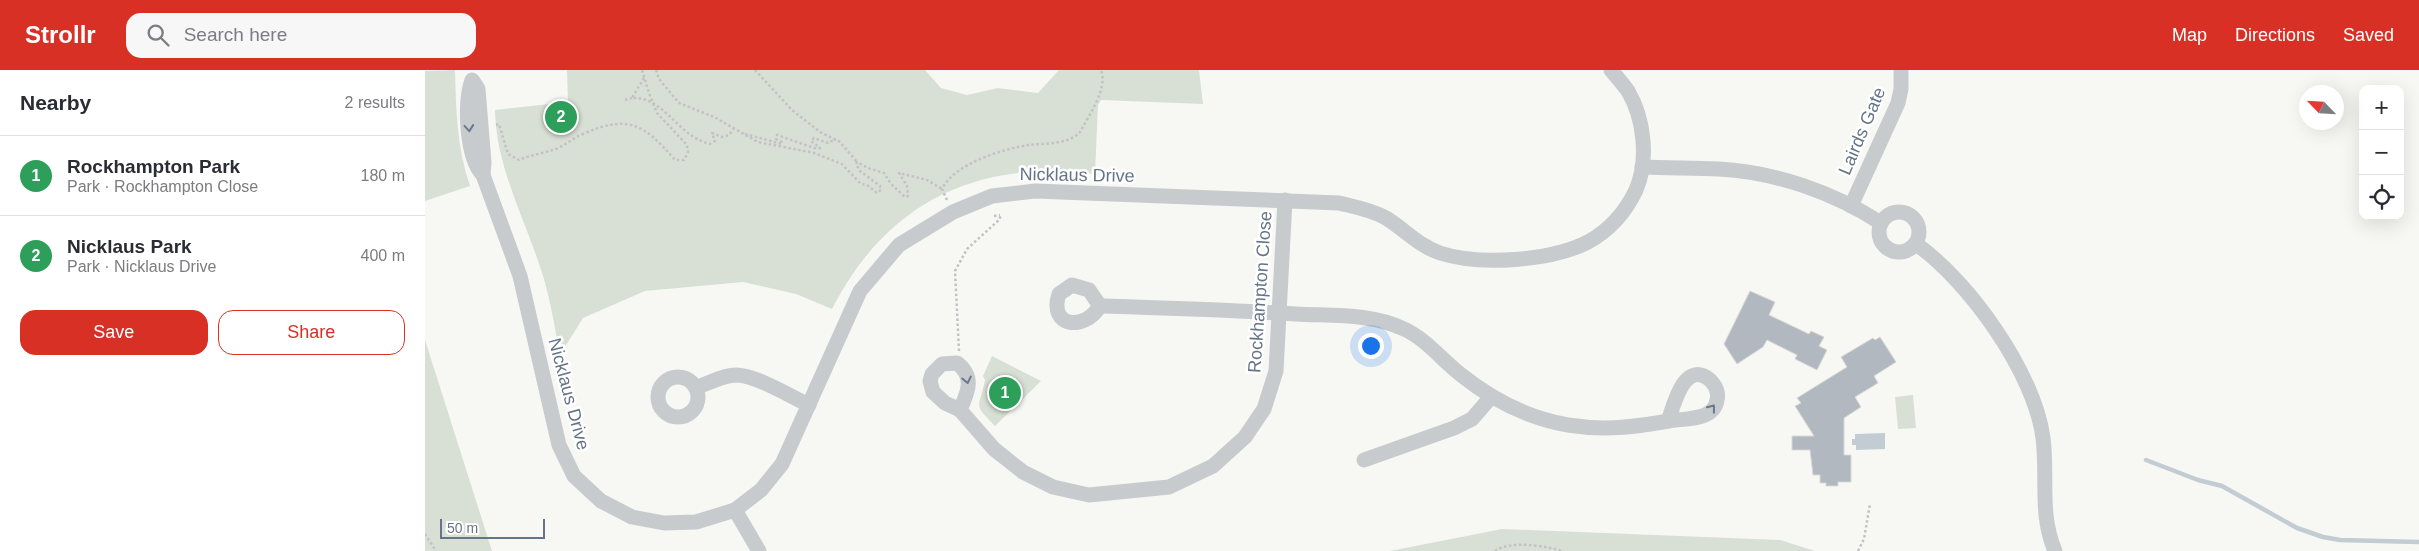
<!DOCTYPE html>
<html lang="en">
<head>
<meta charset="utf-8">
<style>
	:root { --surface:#fff; --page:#f7f7f7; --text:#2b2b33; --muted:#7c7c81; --line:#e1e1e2; --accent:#d93025 }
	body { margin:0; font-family:Arial,sans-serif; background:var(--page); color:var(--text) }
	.controls { position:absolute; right:15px; top:15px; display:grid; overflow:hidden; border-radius:10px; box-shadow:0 5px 20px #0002 }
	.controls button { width:45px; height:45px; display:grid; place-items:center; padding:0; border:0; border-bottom:1px solid var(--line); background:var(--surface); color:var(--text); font:25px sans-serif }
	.compass { position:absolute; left:1874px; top:15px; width:45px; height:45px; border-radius:50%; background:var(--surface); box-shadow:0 5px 20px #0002; rotate:295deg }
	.scale { position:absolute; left:15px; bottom:12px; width:105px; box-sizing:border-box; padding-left:5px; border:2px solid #657587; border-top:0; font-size:14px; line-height:18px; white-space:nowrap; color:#657587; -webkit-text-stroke:4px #fff; paint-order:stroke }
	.you { position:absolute; left:945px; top:275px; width:18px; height:18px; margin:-12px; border:4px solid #fff; border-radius:50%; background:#1a73e8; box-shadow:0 0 0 8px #1a73e833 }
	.badge { display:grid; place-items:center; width:32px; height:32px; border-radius:50%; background:var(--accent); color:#fff; font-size:16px; font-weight:700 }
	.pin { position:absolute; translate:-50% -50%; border:2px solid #fff; box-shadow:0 1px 5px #0006 }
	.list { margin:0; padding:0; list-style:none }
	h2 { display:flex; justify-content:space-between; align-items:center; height:65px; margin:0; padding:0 20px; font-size:21px }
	h2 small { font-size:16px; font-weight:400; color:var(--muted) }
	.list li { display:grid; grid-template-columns:32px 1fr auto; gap:15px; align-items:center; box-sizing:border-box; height:80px; padding:0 20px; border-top:1px solid var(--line) }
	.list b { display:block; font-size:19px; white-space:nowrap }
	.list p { margin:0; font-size:16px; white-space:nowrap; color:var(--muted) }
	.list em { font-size:16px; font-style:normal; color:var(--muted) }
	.actions { display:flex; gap:10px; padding:15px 20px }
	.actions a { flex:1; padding:11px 0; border:1px solid var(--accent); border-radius:15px; text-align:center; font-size:18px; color:var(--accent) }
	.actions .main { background:var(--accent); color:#fff }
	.icon { flex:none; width:28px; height:28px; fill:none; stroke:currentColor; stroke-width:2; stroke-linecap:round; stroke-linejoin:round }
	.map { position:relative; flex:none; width:1994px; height:481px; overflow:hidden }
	header { display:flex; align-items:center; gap:30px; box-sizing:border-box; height:70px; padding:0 25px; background:var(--accent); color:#fff }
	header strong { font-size:24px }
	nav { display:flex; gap:28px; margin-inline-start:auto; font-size:18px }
	.search { width:350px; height:45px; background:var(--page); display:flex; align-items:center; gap:12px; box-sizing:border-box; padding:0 18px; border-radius:15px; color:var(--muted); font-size:19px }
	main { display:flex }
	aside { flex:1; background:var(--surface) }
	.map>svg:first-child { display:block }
	.green { fill:#d8e0d5 }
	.water { fill:#c3ccd2 }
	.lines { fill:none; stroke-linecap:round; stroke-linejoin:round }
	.stream { stroke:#c3ccd2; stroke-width:4.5 }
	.building { fill:#b2b8bf; stroke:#d9d9d7 }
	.path { stroke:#c1c2c5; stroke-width:2.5; stroke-dasharray:2.5 2.5; stroke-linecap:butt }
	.minor { stroke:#c7cbce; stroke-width:15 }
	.oneway { stroke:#6a798b }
	.labels { text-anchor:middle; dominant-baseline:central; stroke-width:5; stroke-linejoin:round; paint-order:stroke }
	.street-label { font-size:18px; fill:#657587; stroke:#fff }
</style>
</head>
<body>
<header>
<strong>Strollr</strong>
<div class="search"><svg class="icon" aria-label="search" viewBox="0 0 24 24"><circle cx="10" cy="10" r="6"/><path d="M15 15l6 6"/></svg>Search here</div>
<nav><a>Map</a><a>Directions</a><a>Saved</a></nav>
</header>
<main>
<aside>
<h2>Nearby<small>2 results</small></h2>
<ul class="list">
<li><span class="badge" style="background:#2e9e5b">1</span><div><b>Rockhampton Park</b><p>Park · Rockhampton Close</p></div><em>180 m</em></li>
<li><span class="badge" style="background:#2e9e5b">2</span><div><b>Nicklaus Park</b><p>Park · Nicklaus Drive</p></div><em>400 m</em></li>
</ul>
<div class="actions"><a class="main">Save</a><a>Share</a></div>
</aside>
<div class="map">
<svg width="1994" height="481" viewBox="0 0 1994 481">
	<rect width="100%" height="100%" fill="#f7f8f4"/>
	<!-- green -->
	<g class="green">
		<path d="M30 0C31 40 32 78 45 116L0 131V1Z"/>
		<path d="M142 0H500L516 18 542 25 573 18 613 23 634 0H774L778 34 676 30 673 35 670 104C645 102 618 100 593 103 506 113 446 163 407 239L371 224 318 212 220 221 158 248 135 285C129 253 124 221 113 191 96 141 71 94 70 40L143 32Z"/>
		<polygon points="0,270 67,481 0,481"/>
		<path d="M567 286 616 311 570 356C547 332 554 340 560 310L558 306Z"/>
		<polygon points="1488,325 1491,358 1473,359 1470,327"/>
		<polygon points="1077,459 1355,470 1390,481 965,481"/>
	</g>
	<!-- water -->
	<polygon class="water" points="1460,363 1460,379 1431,380 1431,375 1427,375 1427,369 1430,369 1430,364"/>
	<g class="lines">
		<!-- stream -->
		<polyline class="stream" points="1721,390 1773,410 1797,416 1872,458 1898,467 1915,470 1994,472"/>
	</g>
	<!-- building -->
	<g class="building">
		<polygon points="1325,221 1350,232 1344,245 1384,264 1386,261 1399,267 1394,276 1402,280 1392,300 1370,289 1372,285 1342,270 1338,277 1312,294 1299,274"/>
		<polygon points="1455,267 1471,292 1449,306 1453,313 1430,327 1436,337 1419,348 1419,385 1426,385 1426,412 1413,412 1413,416 1401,416 1401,413 1395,413 1395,405 1388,405 1385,380 1367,380 1367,366 1389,366 1370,336 1376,333 1372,328 1422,297 1416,287 1448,268 1450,270"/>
	</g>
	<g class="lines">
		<!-- path -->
		<g class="path">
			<polyline points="231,0 234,9 254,33 289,47 333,72 389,83 417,94 436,114 442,115 452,123 456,120 455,116 435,101 431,94 432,92 443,98 459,103 466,114 480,127 483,126 482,116 474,103 502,110 517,119"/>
			<polyline points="330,0 367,40 395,62 415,72 432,92"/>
			<path d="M219 8 207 28C239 26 252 66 285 74L290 71 287 63 297 67 304 65 309 58"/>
			<polyline points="200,30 207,28"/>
			<path d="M71 55 74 54 83 84 94 90C106 85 119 83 131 79 141 75 148 68 158 64 203 44 219 54 250 90H259L263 82 262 75 232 43 224 23 217 0"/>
			<polyline points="320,64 357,74 357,72 351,69 352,65 392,79 395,78 386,71 389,68 403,73 411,69"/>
			<path d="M522 130 517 119C529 94 577 79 604 75 620 73 643 75 655 62 664 45 683 19 676 0"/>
			<polyline points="569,146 575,145"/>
			<polyline points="534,281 530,201 542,179 575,149 575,145"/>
			<polyline points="0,464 11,481"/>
			<path d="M1070 481C1085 470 1121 476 1137 481"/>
			<polyline points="1433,481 1439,469 1445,434"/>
		</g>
		<!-- minor -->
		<g class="minor">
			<path d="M47 10C39 32 41 88 58 105L95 206 134 375 149 406 176 431 207 447 239 453 271 452 310 440 336 420 357 394 435 221 474 175 528 142 567 126 610 121 914 133C930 137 947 140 961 148 979 159 994 176 1015 183 1055 196 1126 191 1163 172 1185 160 1201 141 1211 120 1224 90 1219 48 1203 21 1198 14 1192 7 1186 0"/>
			<polyline points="48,11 53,19 59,92 58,105"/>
			<path d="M1217 97C1243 98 1268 98 1294 99 1350 102 1408 122 1456 153"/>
			<polyline points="1426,136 1473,33 1476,19 1476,0"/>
			<circle cx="1474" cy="162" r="20"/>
			<path d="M1491 174C1544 211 1610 304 1618 368 1623 406 1614 444 1630 481"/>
			<path d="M647 215 664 220 675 236C659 262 623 257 634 224Z"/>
			<path d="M675 236C740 238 806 240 871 244 907 246 946 243 979 259 1001 269 1016 289 1035 304 1066 329 1103 348 1143 355 1181 361 1208 357 1244 351 1260 348 1289 351 1292 330 1294 322 1291 316 1285 310 1259 289 1249 335 1243 351"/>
			<circle cx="253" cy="327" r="20"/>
			<path d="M271 318C284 313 298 305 312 305 332 306 365 326 384 335"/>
			<path d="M535 340C543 322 550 307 532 293L517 294 507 304 505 311 508 322 520 333 535 340 569 379 598 402 628 417 664 425 744 417 788 396 820 367 839 339 851 301 860 130"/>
			<polyline points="939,390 1029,358 1047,349 1066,327"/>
			<polyline points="310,440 334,481"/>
		</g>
	</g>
	<!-- one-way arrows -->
	<defs><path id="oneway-chevron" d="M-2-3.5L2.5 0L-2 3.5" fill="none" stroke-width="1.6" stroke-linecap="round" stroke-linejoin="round" transform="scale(1.25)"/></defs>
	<g class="oneway">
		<use href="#oneway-chevron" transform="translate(44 58) rotate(85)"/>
		<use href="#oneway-chevron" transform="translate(542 310) rotate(78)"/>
		<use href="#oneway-chevron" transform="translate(1287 338) rotate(-52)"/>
	</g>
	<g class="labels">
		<!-- street labels -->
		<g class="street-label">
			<text transform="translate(1437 61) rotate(-67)">Lairds Gate</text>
			<text transform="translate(652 105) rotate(1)">Nicklaus Drive</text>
			<text transform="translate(835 222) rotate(-86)">Rockhampton Close</text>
			<text transform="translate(144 324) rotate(75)">Nicklaus Drive</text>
		</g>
	</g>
</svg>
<div class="controls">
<button>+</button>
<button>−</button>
<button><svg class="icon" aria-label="locate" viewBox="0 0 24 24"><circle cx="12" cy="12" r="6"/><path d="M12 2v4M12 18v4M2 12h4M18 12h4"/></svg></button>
</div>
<svg class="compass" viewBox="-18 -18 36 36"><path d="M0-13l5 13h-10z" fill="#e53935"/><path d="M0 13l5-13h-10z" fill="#7c7c81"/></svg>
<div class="scale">50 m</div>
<div class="you"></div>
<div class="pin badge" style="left:580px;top:323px;background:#2e9e5b">1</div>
<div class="pin badge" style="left:136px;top:47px;background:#2e9e5b">2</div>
</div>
</main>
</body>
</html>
